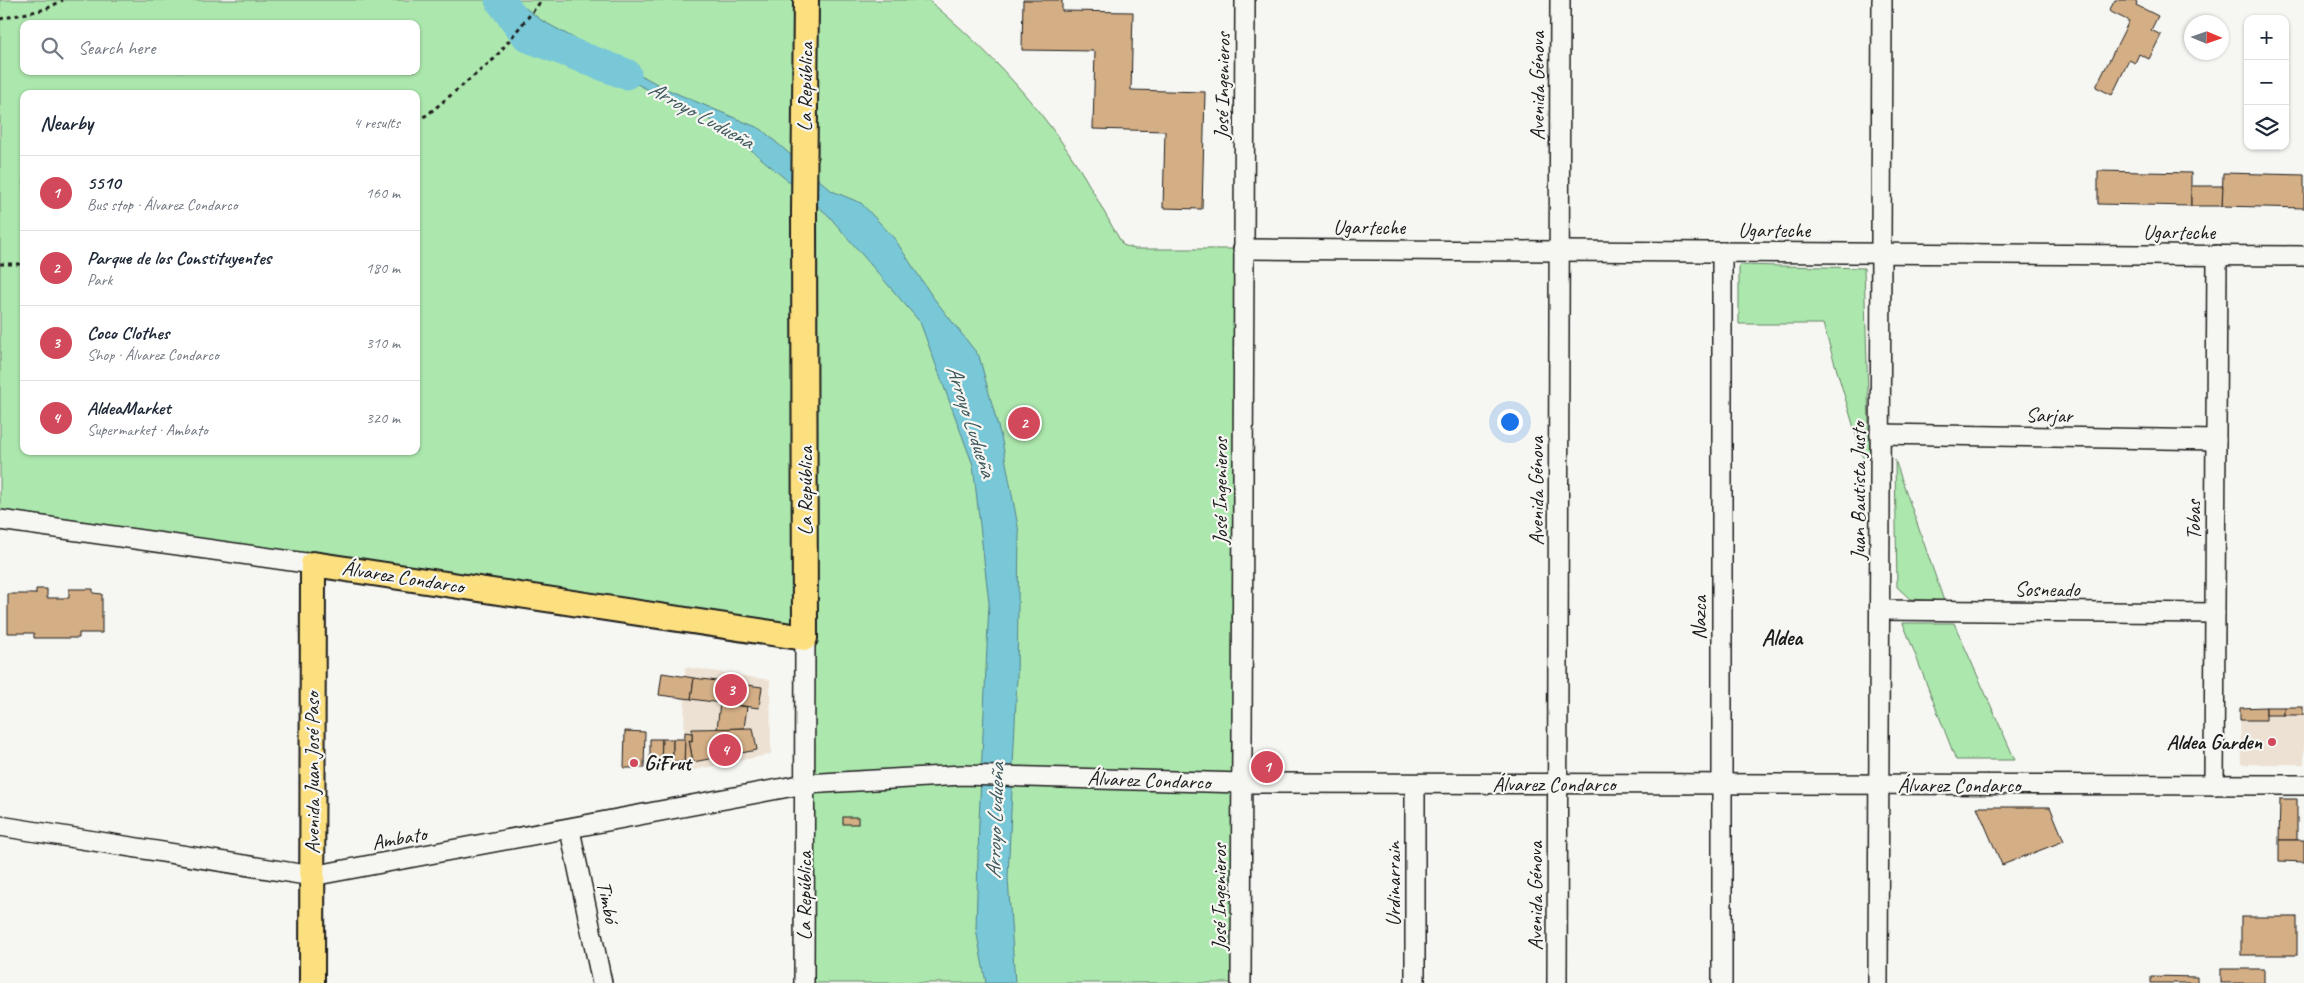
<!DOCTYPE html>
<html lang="en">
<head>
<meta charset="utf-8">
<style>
	:root { --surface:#fff; --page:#f2f2f3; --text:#1f2937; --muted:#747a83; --line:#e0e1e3; --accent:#d1495b }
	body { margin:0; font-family:Caveat,sans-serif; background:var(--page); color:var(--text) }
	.controls { position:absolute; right:15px; top:15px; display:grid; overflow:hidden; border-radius:10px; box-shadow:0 1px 4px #0004 }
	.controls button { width:45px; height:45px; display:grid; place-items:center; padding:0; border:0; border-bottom:1px solid var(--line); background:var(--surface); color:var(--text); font:25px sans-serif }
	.compass { position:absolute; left:2184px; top:15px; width:45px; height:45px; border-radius:50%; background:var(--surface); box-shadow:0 1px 4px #0004; rotate:92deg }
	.you { position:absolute; left:1509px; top:421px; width:18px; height:18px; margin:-12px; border:4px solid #fff; border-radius:50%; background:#1a73e8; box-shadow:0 0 0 8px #1a73e833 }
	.badge { display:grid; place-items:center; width:32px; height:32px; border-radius:50%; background:var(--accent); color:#fff; font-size:16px; font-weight:700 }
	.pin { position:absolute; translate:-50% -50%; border:2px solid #fff; box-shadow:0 1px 5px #0006 }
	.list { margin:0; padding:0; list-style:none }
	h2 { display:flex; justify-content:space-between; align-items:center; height:65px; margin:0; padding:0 20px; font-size:21px }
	h2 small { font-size:16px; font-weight:400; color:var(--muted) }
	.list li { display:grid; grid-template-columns:32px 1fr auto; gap:15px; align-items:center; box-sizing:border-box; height:75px; padding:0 20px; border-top:1px solid var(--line) }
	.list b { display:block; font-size:19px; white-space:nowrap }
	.list p { margin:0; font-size:16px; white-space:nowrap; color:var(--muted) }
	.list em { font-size:16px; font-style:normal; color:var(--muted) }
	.icon { flex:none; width:28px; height:28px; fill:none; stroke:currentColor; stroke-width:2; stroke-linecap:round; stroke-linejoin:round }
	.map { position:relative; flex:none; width:2304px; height:983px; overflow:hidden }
	.search { position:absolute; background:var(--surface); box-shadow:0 1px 4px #0004; left:20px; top:20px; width:400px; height:55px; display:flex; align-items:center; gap:12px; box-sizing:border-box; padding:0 18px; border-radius:10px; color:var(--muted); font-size:19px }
	.panel { position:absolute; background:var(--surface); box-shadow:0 1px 4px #0004; left:20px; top:90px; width:400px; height:365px; border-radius:10px }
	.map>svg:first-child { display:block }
	.built { fill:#ece1d2 }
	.green { fill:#ace7ad; stroke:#648264; fill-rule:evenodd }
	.water { fill:#79c8d7; stroke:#54838c }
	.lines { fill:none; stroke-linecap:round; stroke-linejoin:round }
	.river { stroke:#79c8d7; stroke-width:31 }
	.building { fill:#d4af86; stroke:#1c1c1c }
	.minor-casing { stroke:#1c1c1c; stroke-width:22 }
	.major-casing { stroke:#1c1c1c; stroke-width:28 }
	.path { stroke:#1c1c1c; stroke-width:3; stroke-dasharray:4 4; stroke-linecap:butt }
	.minor { stroke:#f6f6f2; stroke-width:19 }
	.major { stroke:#fce080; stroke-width:24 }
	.poi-dot { fill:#d1495b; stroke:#f6f6f2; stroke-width:2 }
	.labels { text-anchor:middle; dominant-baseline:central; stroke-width:4.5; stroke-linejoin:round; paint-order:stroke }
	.street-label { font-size:21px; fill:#1c1c1c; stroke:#f6f6f2 }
	.poi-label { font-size:21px; font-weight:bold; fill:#1c1c1c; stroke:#f6f6f2; text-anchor:end }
	.water-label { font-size:22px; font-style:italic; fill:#3d585d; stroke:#f6f6f2 }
	.neighbourhood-label { font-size:22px; font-weight:bold; fill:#1c1c1c; stroke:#f6f6f2 }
</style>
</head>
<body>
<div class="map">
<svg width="2304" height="983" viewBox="0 0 2304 983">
	<rect width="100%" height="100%" fill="#f6f6f2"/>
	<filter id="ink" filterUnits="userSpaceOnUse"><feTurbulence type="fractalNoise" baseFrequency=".02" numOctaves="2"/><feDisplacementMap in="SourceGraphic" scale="10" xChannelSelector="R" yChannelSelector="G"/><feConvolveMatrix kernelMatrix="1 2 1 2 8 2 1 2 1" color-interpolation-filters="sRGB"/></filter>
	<g filter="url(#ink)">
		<!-- built -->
		<g class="built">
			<polygon points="685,667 770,680 771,754 684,772"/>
			<polygon points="2304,707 2304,764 2241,764 2240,708"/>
		</g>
		<!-- green -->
		<g class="green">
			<path d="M0 0H928C988 49 1043 109 1084 176 1097 198 1109 222 1123 245L1135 249H1243L1241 983H804L805 638 0 520ZM24 24H416V71H24ZM24 94H416V451H24Z"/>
			<polygon points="1739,265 1864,268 1870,458 1863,458 1823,324 1739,324"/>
			<polygon points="1895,460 1944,601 1910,599 1897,587"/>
			<polygon points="1903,623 1954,623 2015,760 1956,760"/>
		</g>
		<!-- water -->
		<polygon class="water" points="495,0 515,0 541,20 666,89 761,129 832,191 861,203 894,238 932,296 979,356 1002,441 1019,532 1017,678 1008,878 1015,983 986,983 976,929 979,821 989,603 973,465 920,322 828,215 724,127 513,23"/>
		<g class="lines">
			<!-- river -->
			<polyline class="river" points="500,0 528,37 626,74"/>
		</g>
		<!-- building -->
		<g class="building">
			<polygon points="1023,0 1062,0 1062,11 1133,12 1131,90 1205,92 1202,209 1163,208 1165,131 1093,129 1095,51 1022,50"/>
			<polygon points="2115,0 2134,0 2137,2 2136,5 2158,16 2151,30 2161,35 2149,59 2139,54 2135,63 2129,60 2112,95 2096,87 2129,21 2109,11"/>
			<polygon points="2098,171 2191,173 2191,206 2098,204"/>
			<polygon points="2223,173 2304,175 2304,208 2222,206"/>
			<polygon points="2191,186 2223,186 2222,206 2191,206"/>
			<polygon points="36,589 47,589 47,598 69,598 69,589 93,589 93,593 102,594 102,633 79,633 79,638 34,638 34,633 8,633 8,594 36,594"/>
			<polygon points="662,673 694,678 691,699 659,695"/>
			<polygon points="694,678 762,687 759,708 691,699"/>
			<polygon points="720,703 747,707 744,728 717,729"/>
			<polygon points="2266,707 2266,720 2240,720 2240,708"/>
			<rect x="2266" y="707" width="18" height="8"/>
			<rect x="2284" y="707" width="19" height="8"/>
			<polygon points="753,728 757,750 693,762 689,740 692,741 692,729"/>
			<polygon points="625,731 645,732 644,768 624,768"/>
			<polygon points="685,732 692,733 692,741 689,740 693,762 684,762"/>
			<polygon points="650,739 662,739 661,767 650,767"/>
			<polygon points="662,739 673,739 673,764 661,764"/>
			<polygon points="673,739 685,739 684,762 673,762"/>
			<polygon points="2280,799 2297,799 2297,840 2279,840"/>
			<polygon points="1977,807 2050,807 2064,841 2002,865"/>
			<rect x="843" y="817" width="15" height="7"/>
			<polygon points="2279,840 2304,840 2304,862 2279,861"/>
			<rect x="2241" y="917" width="56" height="38"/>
			<rect x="2221" y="969" width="43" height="14"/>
			<polygon points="2151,976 2197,977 2197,983 2151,983"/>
		</g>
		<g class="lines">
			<defs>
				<g id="minor">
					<polyline points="1243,249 2304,256"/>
					<polyline points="1880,434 2216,440"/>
					<polyline points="0,520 313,564"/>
					<polyline points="1880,610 2215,613"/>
					<polyline points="2214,785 2217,255"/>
					<polyline points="0,826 312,876 805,784 962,775 1242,783 2304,785"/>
					<polyline points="570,830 602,983"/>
					<polyline points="804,983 805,638"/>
					<polyline points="1241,983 1245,0"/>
					<polyline points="1415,983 1415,784"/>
					<polyline points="1557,983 1560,0"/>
					<polyline points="1722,983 1722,252"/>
					<polyline points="1878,983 1882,0"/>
				</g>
				<polyline id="major" points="312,983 313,564 805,638 804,213 806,0"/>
			</defs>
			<!-- minor casing -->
			<use href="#minor" class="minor-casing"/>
			<!-- major casing -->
			<use href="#major" class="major-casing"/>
			<!-- path -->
			<g class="path">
				<polyline points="0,19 46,9 63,0"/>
				<polyline points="416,120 427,115 494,59 542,0"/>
				<polyline points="0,264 24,264"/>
			</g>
			<!-- minor -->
			<use href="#minor" class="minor"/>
			<!-- major -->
			<use href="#major" class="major"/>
		</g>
	</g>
	<!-- markers -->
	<g class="poi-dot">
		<circle cx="2272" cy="742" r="5"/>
		<circle cx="634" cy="763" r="5"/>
	</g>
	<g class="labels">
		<!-- street labels -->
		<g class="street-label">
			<text transform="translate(1222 86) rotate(-89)">José Ingenieros</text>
			<text transform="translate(1537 86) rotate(-90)">Avenida Génova</text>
			<text transform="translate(805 87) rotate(-89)">La República</text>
			<text x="1369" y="227">Ugarteche</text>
			<text x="1774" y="230">Ugarteche</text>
			<text x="2179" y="232">Ugarteche</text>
			<text transform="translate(2049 415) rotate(1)">Sarjar</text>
			<text transform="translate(805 491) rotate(-90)">La República</text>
			<text transform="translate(1220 491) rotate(-90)">José Ingenieros</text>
			<text transform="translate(1536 491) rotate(-90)">Avenida Génova</text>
			<text transform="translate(1858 491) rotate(-90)">Juan Bautista Justo</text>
			<text transform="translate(2193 520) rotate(-90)">Tobas</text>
			<text transform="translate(403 577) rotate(9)">Álvarez Condarco</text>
			<text x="2047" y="589">Sosneado</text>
			<text transform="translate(1699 618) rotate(-90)">Nazca</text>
			<text transform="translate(312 773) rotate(-90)">Avenida Juan José Paso</text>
			<text transform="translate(1149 780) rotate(2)">Álvarez Condarco</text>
			<text x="1554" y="784">Álvarez Condarco</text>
			<text x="1959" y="785">Álvarez Condarco</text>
			<text transform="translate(399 838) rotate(-10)">Ambato</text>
			<text transform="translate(1393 884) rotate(-90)">Urdinarrain</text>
			<text transform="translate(804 896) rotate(-90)">La República</text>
			<text transform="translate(1535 896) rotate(-90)">Avenida Génova</text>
			<text transform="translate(1219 897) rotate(-90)">José Ingenieros</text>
			<text transform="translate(608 902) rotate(78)">Timbó</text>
		</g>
		<!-- poi labels -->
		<g class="poi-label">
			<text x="2262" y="742">Aldea Garden</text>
			<text x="644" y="763" text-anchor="start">GiFrut</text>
		</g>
		<!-- water labels -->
		<g class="water-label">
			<text transform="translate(701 115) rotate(29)">Arroyo Ludueña</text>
			<text transform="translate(971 421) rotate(72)">Arroyo Ludueña</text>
			<text transform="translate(995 821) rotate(-88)">Arroyo Ludueña</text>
		</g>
		<!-- neighbourhood labels -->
		<g class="neighbourhood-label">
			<text x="1782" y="638">Aldea</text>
		</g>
	</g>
</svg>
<div class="controls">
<button>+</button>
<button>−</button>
<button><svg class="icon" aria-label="layers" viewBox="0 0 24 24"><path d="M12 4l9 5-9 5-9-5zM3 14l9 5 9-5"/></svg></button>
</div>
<svg class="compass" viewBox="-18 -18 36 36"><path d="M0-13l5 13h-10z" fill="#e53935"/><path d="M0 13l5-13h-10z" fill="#747a83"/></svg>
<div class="you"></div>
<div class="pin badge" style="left:1267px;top:767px">1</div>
<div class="pin badge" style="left:1024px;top:423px">2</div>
<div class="pin badge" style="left:731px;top:690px">3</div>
<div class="pin badge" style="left:725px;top:750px">4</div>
<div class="search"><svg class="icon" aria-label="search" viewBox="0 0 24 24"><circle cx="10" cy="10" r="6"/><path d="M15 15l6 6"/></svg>Search here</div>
<section class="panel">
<h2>Nearby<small>4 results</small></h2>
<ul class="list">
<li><span class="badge">1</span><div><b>5510</b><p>Bus stop · Álvarez Condarco</p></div><em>160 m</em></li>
<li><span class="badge">2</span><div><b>Parque de los Constituyentes</b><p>Park</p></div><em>180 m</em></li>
<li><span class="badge">3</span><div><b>Coco Clothes</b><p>Shop · Álvarez Condarco</p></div><em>310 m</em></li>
<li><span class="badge">4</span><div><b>AldeaMarket</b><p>Supermarket · Ambato</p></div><em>320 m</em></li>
</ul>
</section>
</div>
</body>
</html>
